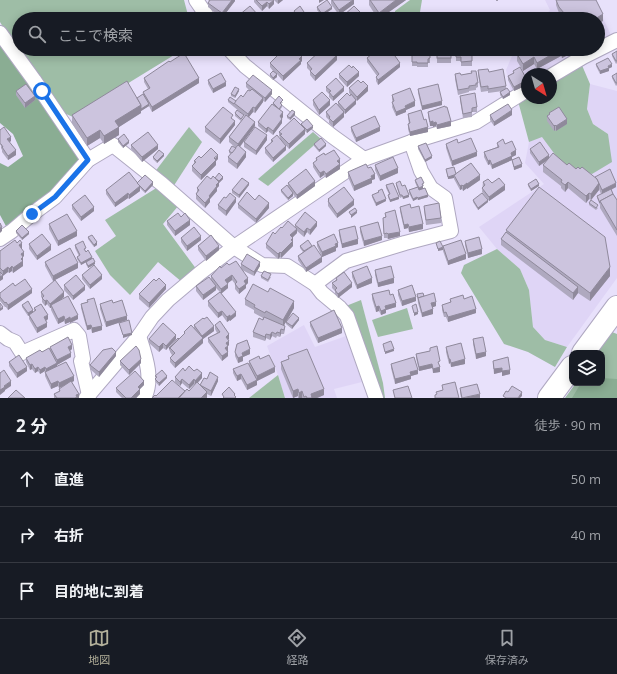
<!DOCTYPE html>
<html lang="ja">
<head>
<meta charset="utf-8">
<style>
	:root { --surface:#171b24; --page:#20242c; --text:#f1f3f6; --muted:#9ea1a6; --line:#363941; --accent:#b3b09a }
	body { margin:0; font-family:"Open Sans","Noto Sans JP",sans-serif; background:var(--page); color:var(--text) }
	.controls { position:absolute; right:12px; bottom:12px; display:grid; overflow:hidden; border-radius:8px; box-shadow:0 2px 10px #0003 }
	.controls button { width:36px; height:36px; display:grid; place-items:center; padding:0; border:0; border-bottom:1px solid var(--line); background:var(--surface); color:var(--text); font:20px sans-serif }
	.compass { position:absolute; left:521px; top:68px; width:36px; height:36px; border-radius:50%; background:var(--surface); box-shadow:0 2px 10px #0003; rotate:143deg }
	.stop { position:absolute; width:12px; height:12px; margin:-9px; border:3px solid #1a73e8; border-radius:50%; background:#fff }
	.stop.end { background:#1a73e8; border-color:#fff; box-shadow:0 1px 4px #0008 }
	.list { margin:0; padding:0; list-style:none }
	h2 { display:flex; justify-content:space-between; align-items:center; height:52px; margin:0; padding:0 16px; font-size:17px }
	h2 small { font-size:13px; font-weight:400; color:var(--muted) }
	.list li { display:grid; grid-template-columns:26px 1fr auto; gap:12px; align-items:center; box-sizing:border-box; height:56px; padding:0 16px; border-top:1px solid var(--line) }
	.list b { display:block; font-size:15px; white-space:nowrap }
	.list em { font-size:13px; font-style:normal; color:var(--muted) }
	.icon { flex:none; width:22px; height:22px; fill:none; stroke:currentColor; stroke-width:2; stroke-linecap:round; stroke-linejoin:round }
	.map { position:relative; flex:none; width:617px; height:398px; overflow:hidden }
	.search { position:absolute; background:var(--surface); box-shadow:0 2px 10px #0003; left:12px; right:12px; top:12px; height:44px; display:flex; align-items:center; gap:10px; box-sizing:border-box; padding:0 14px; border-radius:22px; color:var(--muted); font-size:15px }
	.sheet { height:220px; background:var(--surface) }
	nav { display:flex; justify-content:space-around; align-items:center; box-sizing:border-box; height:56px; border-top:1px solid var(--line); background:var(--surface); font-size:11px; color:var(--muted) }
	nav a { display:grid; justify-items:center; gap:2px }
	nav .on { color:var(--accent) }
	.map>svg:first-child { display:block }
	.built { fill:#dfd5f6 }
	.green { fill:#9ebda6 }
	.forest { fill:#8aad93 }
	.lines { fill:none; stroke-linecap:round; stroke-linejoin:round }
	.minor-casing { stroke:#afa8c1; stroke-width:16 }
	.trunk-casing { stroke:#afa8c1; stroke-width:24 }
	.path { stroke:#a19caf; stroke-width:2; stroke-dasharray:2 2; stroke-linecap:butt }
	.minor { stroke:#fff; stroke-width:14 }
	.trunk { stroke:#fff; stroke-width:22 }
	.wall { fill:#afa9bf }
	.shaded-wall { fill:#8f899b }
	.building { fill:#ccc4de; stroke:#8f899b }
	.route { stroke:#1a73e8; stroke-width:5 }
</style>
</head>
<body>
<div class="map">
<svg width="617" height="398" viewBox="0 0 617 398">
	<rect width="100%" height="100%" fill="#e8e1fb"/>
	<!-- built -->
	<g class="built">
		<polygon points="545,0 594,0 612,37 598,45 598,19 542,19 550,10"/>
		<polygon points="515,49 591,49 549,74 527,74 527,87 512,96 506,70"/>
		<polygon points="590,84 617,91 617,278 567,347 545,340 533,327 529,290 520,269 497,249 479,227 544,184 525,163 529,142 542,136 563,164 608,134 593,124 587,109"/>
		<polygon points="304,325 315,347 346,336 362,382 334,389 337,398 285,398 278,375 267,346"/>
	</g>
	<!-- green -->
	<g class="green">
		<polygon points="0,0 184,0 189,19 19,19 19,49 181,49 179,52 73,117 64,113 6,32 0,22"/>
		<polygon points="410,0 422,0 419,18 395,19 395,11"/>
		<polygon points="581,63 590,84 587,109 593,124 608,134 612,162 592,174 562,164 542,137 529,142 518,101 527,98 551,98 551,82"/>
		<polygon points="189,127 202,142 173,187 154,173"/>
		<polygon points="313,132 321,139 268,186 258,179"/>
		<polygon points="158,187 179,205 163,224 197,270 182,282 158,262 130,295 110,275 95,251 116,236 105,220"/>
		<polygon points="497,249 520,269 529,290 533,327 545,340 567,347 555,367 528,352 504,344 461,273 464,265"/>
		<polygon points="361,300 383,383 385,398 379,398 346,306"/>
		<polygon points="407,308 413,329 378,337 372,320"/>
		<polygon points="612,332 617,334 617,398 565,398 576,383 602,383 602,353 597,353"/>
		<polygon points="278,375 285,398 249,398"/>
	</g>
	<!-- forest -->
	<g class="forest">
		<polygon points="0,40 81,157 51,193 7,228 0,215 0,163 8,167 23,156 13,134 0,123"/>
		<polygon points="602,378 617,379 617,398 572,398 581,383 602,383"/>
	</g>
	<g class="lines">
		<defs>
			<g id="minor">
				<polyline points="196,0 209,19"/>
				<polyline points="0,33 34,80 88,160"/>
				<polyline points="229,49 245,66 332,136 364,159"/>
				<polyline points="551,76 583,57 617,40"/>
				<polyline points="0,239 12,231 32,214 55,197 88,160 113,145 162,184 234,247 262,265 287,266 315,284 322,293 340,308 347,316 376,398"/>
				<polyline points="315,284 346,261 405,243 451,231 445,198 431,188 421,171 411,142"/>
				<polyline points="0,333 8,339 15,342 22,353 74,330 79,336 83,359 81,361 89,395"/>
				<path d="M139 336C145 355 154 379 144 398"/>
				<polyline points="86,398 139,336 152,317 168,300 200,273 234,247 364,159 411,142 476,122 527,90"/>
			</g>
			<g id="trunk">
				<polyline points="583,353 617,307"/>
				<polyline points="549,398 572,367"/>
			</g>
		</defs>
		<!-- minor casing -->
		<use href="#minor" class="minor-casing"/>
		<!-- trunk casing -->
		<use href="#trunk" class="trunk-casing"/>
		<!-- path -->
		<polyline class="path" points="496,0 498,0"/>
		<!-- minor -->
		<use href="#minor" class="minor"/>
		<!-- trunk -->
		<use href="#trunk" class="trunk"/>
	</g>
	<!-- wall -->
	<g class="wall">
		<polygon points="208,0 235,0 235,1 222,18 208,7 208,3 209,1"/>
		<polygon points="254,0 274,0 274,4 269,9 267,6 262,11 254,2"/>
		<polygon points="274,0 283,0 278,4"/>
		<polygon points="331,0 354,0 354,4 339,15 331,4"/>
		<polygon points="369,0 406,0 379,19 378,19 369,5"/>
		<polygon points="556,0 596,0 603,21 598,19 564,19 559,13 556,5"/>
		<polygon points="317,7 332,9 322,16 317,10"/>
		<polygon points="294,11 304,14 298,19 294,14"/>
		<polygon points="255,49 270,49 262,56"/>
		<polygon points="430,49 430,63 428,63 428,67 417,67 417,66 412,66 412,54 416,54"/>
		<rect x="437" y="49" width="14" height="14"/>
		<polygon points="456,49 472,49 472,66 461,66 461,61 456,61"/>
		<polygon points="525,49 572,49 570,50 570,54 562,58 561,56 537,69 534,64 523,71 517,61 517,54"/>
		<polygon points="617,51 617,63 616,64 612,56 612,54"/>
		<polygon points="367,58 400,67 378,85 376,81 376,77 377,76 367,62"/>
		<polygon points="337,60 315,81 310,75 310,71 307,68 307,63"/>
		<polygon points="302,61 301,62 301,64 283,81 277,74 277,77 273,80 270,77 270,74 273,71 270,67 270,63"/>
		<polygon points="170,62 199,83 152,112 149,106 141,111 141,113 119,127 119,135 104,144 100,138 87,146 72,123 72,115 137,98 143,94 143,92 148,89 144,82 144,78"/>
		<polygon points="596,64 612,67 609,68 609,71 600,74 596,66"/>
		<polygon points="352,68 359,76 347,87 339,78 339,74"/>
		<polygon points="478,70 489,72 506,86 506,89 510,95 503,99 500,95 500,92 503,91 488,93 488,91 481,92 478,75"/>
		<polygon points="471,71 478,83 478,87 476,88 476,90 469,91 469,92 458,95 455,79 455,74 461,75 471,73"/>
		<polygon points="513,71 527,85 514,91 508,80 508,76 513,73"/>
		<polygon points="617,73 617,85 616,86 612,78 612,76"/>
		<polygon points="208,80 226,86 213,93 208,84"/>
		<polygon points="246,83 272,94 265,102 263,101 263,102 255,113 253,112 249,117 255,126 240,147 246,157 237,169 228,162 228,157 231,154 229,153 229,151 236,148 229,142 229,137 245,116 234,107 234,106 234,107 228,102 228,100 236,101 243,97 250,91 246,87"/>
		<polygon points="326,87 344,91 333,101 329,97 329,94 326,91"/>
		<polygon points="349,88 368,91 356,101 356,104 345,114 344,113 344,117 333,127 329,123 329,120 326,117 326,112 338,105 338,102 351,95 349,93"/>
		<polygon points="418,89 442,105 422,110 418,93"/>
		<polygon points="16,91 35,100 25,108 16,95"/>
		<polygon points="239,91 235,98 231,96 231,94"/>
		<polygon points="392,95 415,106 406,110 406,112 396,116 392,107 393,102 392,100"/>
		<polygon points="460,96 477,107 477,112 472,112 472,117 463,118 460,100"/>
		<polygon points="313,100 330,105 319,115 313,105"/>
		<polygon points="283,102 281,104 282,107 280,110 283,117 282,118 282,123 273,135 268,131 266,133 258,126 258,122 273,104 273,103"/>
		<polygon points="428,112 451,126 437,129 436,126 433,127 433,126 430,126 428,116"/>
		<polygon points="235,113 244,115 241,121 235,116"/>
		<polygon points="549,113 567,124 556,131 555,130 554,131 547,121 547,116 549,115"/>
		<polygon points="408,114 424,120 428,132 410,136 408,129 408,124 409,124 408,118"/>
		<polygon points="295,115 290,120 287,118 287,116"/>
		<polygon points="490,115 512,115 494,126 490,120"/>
		<polygon points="233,120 235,125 220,144 205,132 205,127"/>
		<polygon points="301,124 313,128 307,133 305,131 305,134 289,149 283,142 286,150 273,162 265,153 265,148 271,143 271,140 280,139 280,137 279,136 279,132 301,125"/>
		<polygon points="351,127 380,131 356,142 351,131"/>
		<polygon points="0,130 11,141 9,142 16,155 8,160 2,152 2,150 1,148"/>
		<polygon points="118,139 129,143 123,148 118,142"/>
		<polygon points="267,140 256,155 244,147 244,142"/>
		<polygon points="458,143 477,156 452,166 446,148 446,144"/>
		<polygon points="497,143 505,144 516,155 512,157 512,159 522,167 514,170 512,160 492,169 490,164 488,165 484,157 484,152 497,147"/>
		<polygon points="314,144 326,146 319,152 314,146"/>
		<polygon points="131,145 158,149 142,162 131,149"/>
		<polygon points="418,146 432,158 425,162 418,149"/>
		<polygon points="530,149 576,169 580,169 595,178 616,187 611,190 617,200 617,236 600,208 600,205 597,198 597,196 601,194 599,189 599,190 591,200 589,199 586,203 568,188 565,192 561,188 561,186 543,172 543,165 546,161 539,166 530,153"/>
		<polygon points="325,155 340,163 340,169 326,178 324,175 320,178 313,167 313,163 316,161 316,158"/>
		<polygon points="164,156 157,163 153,159 153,157"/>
		<polygon points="201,158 218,159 216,161 216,165 201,180 192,171 192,166 194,163 194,161"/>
		<polygon points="375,165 398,173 380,181 375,170"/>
		<polygon points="368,168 375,179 372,180 372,183 354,191 348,177 348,172"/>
		<polygon points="446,169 456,174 480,180 467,189 467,188 463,191 462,189 460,190 454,179 454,178 448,179"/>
		<polygon points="215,178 223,179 219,183 219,186 217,188 217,191 210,199 210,202 205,208 196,199 196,194 197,192 197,188 211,179"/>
		<polygon points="415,180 424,185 423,186 423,189 428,197 418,200 417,199 413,201 409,193 409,190 417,187 415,182"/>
		<polygon points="483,182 492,183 505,190 489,201 482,192"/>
		<polygon points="137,183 153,185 145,193 140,188 140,191 129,199 128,198 115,207 106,194 106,190"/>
		<polygon points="288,183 315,186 297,199 293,194 293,196 288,200 281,192 281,190 288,187"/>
		<polygon points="396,183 402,186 409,197 403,199 402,197 400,198 396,185"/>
		<polygon points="528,184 539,186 531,191 528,186"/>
		<polygon points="249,185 239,198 232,193 232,190"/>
		<polygon points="386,185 399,199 390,202 388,197 388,195 389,194 386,188"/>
		<polygon points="378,191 386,201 376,206 372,197 372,195 378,193"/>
		<polygon points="328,199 354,205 337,218 328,206"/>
		<polygon points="255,200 269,208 256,223 238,208 238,204"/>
		<polygon points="473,200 488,202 478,210 473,202"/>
		<polygon points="236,202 226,216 218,209 218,205"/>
		<polygon points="589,203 598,208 596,210 589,205"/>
		<polygon points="72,205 94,211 81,221 72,209"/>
		<polygon points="424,206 441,218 441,223 426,225 424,210"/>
		<polygon points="400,207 411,208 423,229 409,232 408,228 404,229 400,211"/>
		<polygon points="385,213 400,236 388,239 387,238 384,238 383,218 385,217"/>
		<polygon points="181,217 190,225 175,236 167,225 167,221"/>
		<polygon points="49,224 77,236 58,246 49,229"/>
		<polygon points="295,225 317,226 310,235 307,232 304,237 297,231 297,233 293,237 293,246 281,258 280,257 278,259 266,248 266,244 275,234 282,228 295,227"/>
		<polygon points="360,227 382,240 364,246 360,232"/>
		<polygon points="339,230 358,244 342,248 339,235"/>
		<polygon points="506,230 610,276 590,301 578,293 573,300 501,245 501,239 506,232"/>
		<polygon points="16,231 29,234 22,240 16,233"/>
		<polygon points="88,237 97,245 94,247 88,239"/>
		<polygon points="181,238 201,240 187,251 181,242"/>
		<polygon points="465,241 482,254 468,258 465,245"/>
		<polygon points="317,242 338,247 336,248 336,251 322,257 317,246"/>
		<polygon points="17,243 22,248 21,248 24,256 23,257 23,266 13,273 12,271 9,273 8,272 3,275 3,279 0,281 0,251"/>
		<polygon points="29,244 51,250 37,260 29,249"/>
		<polygon points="75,245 86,250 85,251 92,259 95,264 88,268 86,264 86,262 81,265 77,259 77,257 79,256 75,248"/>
		<polygon points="198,246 219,250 206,261 198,250"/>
		<polygon points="300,246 322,262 306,272 298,260 298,256 303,252 300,248"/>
		<polygon points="443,246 466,259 448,265 443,251"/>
		<polygon points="45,262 78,268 53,281 45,266"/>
		<polygon points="241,264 260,266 254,276 242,270 248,283 246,285 246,288 239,294 235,289 235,284 232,280 228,283 228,288 221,293 236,316 230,321 230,320 227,322 222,315 218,318 208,306 208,301 220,292 216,288 216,290 203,300 196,291 196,286 211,279 211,276 221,268 229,265 241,268"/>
		<polygon points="375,270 394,283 378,287 375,275"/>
		<polygon points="352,272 372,283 357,289 352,277"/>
		<polygon points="82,275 102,279 90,289 82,279"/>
		<polygon points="261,276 271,277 268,282 261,278"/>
		<polygon points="336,278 352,287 338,298 335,294 335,291 332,288 332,283 336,280"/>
		<polygon points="156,281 166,289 149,308 139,299 139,294"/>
		<polygon points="64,285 85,290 73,300 64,290"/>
		<polygon points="15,286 32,293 8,310 6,307 5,307 0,301 0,293"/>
		<polygon points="398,290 416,301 402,306 398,295"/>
		<polygon points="41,292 64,297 59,301 78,319 70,323 70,322 65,324 64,321 58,324 51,310 51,308 50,308 47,304 45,306 42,302 42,298 41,297"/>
		<polygon points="372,294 390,295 396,307 386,310 386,313 381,315 379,311 376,312 372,299"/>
		<polygon points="417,294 424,296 436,306 432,307 433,314 422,317 418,303"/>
		<polygon points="245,299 294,308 287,321 299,320 292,329 286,324 286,322 284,325 285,330 284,334 281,334 280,337 277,336 276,338 272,336 270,340 266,338 265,341 253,337 253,332 263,318 254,313 254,310 245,305"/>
		<polygon points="450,299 464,299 476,313 448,322 446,317 444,317 442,310 442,305 450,303"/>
		<polygon points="87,300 102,330 92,333 91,329 87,330 81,308 81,304 87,302"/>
		<polygon points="113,303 127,320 106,327 100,309 100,304"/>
		<polygon points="22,305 33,312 34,311 34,308 48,319 46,321 47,327 37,333 29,319 29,315 28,316 22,307"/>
		<polygon points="310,322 342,333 318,343 310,326"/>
		<polygon points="194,325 214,331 203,339 203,343 175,368 170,362 170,358 172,355 170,352 170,351 169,350 169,348 184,335 184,332 194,329"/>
		<polygon points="215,325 229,339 228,340 229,345 228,346 228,356 222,361 208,342 208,338 217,333 215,329"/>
		<polygon points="149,339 176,339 166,350 163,348 159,352 149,343"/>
		<polygon points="473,339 486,356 476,359 473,344"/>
		<polygon points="50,347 72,349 70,351 71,357 57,365 57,364 57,366 74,381 72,382 79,398 54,398 54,394 59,391 59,389 66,385 59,388 58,386 51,389 45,376 45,371 40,374 38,371 35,373 32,369 30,370 26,362 26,358 42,352 50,350"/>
		<polygon points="446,347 465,364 451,367 450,363 449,364 446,352"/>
		<polygon points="430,348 440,366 439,366 440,372 433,373 432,368 419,371 416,358 416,354 430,351"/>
		<polygon points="235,352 250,354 243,357 243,361 238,363 235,356"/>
		<polygon points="116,356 99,377 90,369 90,365"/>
		<polygon points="288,356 324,395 317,398 298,398 298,396 293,398 281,369 281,362 288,359"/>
		<polygon points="260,359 275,372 257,381 257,385 247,390 241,379 237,381 233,373 233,369 249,365 249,361"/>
		<polygon points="120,361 141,363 129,375 120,365"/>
		<polygon points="493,361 510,374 502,376 502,372 494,374 493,365"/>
		<polygon points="9,362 27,371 17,378 9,366"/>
		<polygon points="391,364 418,374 411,376 411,379 395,384 391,368"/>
		<polygon points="185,371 202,378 198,383 200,385 207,379 218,381 211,396 207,394 207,398 156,396 189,391 195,385 194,384 189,389 182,383 180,386 175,382 175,377"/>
		<polygon points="155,376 167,378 159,386 155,381 156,378"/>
		<polygon points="144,385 140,389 140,394 136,398 122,398 116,392 116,388"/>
		<polygon points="460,388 480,398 461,398 460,392"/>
	</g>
	<!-- shaded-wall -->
	<g class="shaded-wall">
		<polygon points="232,0 235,0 235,1 222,18 222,13"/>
		<polygon points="274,0 274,4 269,9 269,4"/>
		<polygon points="278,0 283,0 278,4"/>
		<polygon points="319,0 324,0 319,3"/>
		<polygon points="353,0 354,0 354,4 339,15 339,10"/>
		<polygon points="396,0 406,0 379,19 379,13"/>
		<polygon points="267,2 267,6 262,11 262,6"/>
		<polygon points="332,7 332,9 322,16 322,14"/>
		<polygon points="304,12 304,14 298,19 298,17"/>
		<polygon points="603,14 603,21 598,24 598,19 595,19"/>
		<polygon points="258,15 258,19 254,19"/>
		<polygon points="265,49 270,49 262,56 262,52"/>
		<polygon points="561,49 561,56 537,69 537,63"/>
		<polygon points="567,49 572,49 570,50 570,54 562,58 562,52"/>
		<polygon points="337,55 337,60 315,81 315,76"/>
		<polygon points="302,56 302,61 301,62 301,64 283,81 283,76"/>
		<polygon points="534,57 534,64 523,71 523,64"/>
		<polygon points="400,63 400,67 378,85 378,80"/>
		<polygon points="612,64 612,67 608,69 609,68 609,71 600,74 600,71"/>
		<polygon points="359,72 359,76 347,87 347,82"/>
		<polygon points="277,74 277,77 273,80 273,78"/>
		<polygon points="199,78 199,83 152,112 152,107"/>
		<polygon points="527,80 527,85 514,91 514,87"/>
		<polygon points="226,82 226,86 213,93 213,89"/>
		<polygon points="368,86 368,91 357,101 357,97"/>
		<polygon points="344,87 344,91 333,101 333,97"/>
		<polygon points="239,89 239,91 235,98 235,96"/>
		<polygon points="272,90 272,94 265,102 265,98"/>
		<polygon points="510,92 510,95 503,99 503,97"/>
		<polygon points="35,96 35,100 25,108 25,103"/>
		<polygon points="263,98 263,102 255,113 255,108"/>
		<polygon points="330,100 330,105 319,115 319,110"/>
		<polygon points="356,100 356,104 345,114 345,110"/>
		<polygon points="415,101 415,106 406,110 406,112 396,116 396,112 405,106"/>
		<polygon points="442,101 442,105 422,110 422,106"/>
		<polygon points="149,104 149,106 141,111 141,113 119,127 119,135 104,144 104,136 115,121 141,105"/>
		<polygon points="253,107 253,112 248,118 248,114"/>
		<polygon points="512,110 512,115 494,126 494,122"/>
		<polygon points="283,112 283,117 280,121 280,116"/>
		<polygon points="295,112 295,115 290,120 290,118"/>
		<polygon points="344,112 344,117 333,127 333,122"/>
		<polygon points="282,119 282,123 273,135 273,131"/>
		<polygon points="567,119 567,124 556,131 556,126"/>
		<polygon points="235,121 235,125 220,144 220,139"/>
		<polygon points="433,121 433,126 430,126 430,122"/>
		<polygon points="451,121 451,126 437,129 437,125"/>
		<polygon points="255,122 255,126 238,149 238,144"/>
		<polygon points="436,122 436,126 433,127 433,123"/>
		<polygon points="555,125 555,130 554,131 554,126"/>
		<polygon points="313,126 313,128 307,133 307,130"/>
		<polygon points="268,127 268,131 266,133 266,129"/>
		<polygon points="380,127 380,131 356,142 356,138"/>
		<polygon points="428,127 428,132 410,136 410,132"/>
		<polygon points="305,129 305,134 289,149 289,144"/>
		<polygon points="100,130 100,138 87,146 87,138"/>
		<polygon points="267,135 267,140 256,155 256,151"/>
		<polygon points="11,137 11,141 7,144 7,139"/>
		<polygon points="129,141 129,143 123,148 123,146"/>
		<polygon points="326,144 326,146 319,152 319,150"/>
		<polygon points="158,145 158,149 142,162 142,157"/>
		<polygon points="286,146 286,150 273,162 273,158"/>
		<polygon points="16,150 16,155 8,160 8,156"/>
		<polygon points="516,150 516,155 512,157 512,160 492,169 492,165 511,153"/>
		<polygon points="246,152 246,157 237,169 237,164"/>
		<polygon points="477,152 477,156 452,166 452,161"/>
		<polygon points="164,154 164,156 157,163 157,161"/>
		<polygon points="218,155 218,159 216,161 216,165 201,180 201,175"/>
		<polygon points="549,155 549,159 539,166 539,162"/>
		<polygon points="432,156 432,158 425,162 425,160"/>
		<polygon points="340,159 340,163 337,165 337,161"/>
		<polygon points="490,160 490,164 488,165 488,161"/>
		<polygon points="340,164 340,169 326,178 326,174"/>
		<polygon points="522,164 522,167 514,170 514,167"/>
		<polygon points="398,168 398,173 380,181 380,176"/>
		<polygon points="324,171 324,175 320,178 320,173"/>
		<polygon points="375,174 375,179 372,180 372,183 354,191 354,186"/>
		<polygon points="454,175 454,178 448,179 448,177"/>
		<polygon points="480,175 480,180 467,189 467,184"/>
		<polygon points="223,177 223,179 219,183 219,186 217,188 217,191 210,199 210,202 205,208 205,203 209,196 216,185"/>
		<polygon points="315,181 315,186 297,199 297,195"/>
		<polygon points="153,182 153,185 145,193 145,191"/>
		<polygon points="568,182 568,188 565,192 565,185"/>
		<polygon points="249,183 249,185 239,198 239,195"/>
		<polygon points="467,183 467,188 463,191 463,186"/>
		<polygon points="599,183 599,190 591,200 591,194"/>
		<polygon points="616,183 616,187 602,194 602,190"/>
		<polygon points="539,184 539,186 531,191 531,189"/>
		<polygon points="462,185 462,189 460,190 460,186"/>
		<polygon points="505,185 505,190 489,201 489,197"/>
		<polygon points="140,186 140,191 129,199 129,195"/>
		<polygon points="423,186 423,189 419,191 419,188"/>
		<polygon points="128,193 128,198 115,207 115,203"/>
		<polygon points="293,193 293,196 288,200 288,198"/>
		<polygon points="589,193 589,199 586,203 586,196"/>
		<polygon points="409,195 409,197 403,199 403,197"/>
		<polygon points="428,195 428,197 418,200 418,198"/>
		<polygon points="399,197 399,199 390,202 390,200"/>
		<polygon points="417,197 417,199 413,201 413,199"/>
		<polygon points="236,198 236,202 226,216 226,211"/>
		<polygon points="386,199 386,201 376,206 376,203"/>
		<polygon points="354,200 354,205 337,218 337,214"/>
		<polygon points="488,200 488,202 478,210 478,208"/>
		<polygon points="269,203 269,208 256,223 256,219"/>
		<polygon points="94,207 94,211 81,221 81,217"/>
		<polygon points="357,211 357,213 351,218 351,215"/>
		<polygon points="190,220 190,225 175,236 175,231"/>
		<polygon points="317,222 317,226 310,235 310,230"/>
		<polygon points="408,224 408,228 404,229 404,225"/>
		<polygon points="423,224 423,229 409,232 409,227"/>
		<polygon points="2,227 2,231 0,233 0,228"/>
		<polygon points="307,228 307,232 304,237 304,232"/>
		<polygon points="297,229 297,233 290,240 290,235"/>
		<polygon points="77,231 77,236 58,246 58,241"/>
		<polygon points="29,232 29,234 22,240 22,238"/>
		<polygon points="400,232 400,236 388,239 388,234"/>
		<polygon points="201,236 201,240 187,251 187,246"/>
		<polygon points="382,236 382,240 364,246 364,241"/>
		<polygon points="293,238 293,246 281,258 281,253"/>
		<polygon points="358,239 358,244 342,248 342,244"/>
		<polygon points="97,242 97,245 94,247 94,245"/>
		<polygon points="22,243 22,248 19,250 19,245"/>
		<polygon points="338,243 338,247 336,248 336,251 322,257 322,252"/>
		<polygon points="51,245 51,250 37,260 37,256"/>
		<polygon points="219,246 219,250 206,261 206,256"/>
		<polygon points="443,247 443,250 438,251 438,249"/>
		<polygon points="482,249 482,254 468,258 468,253"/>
		<polygon points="24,252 24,256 21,258 21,254"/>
		<polygon points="280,252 280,257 278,259 278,254"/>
		<polygon points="466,254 466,259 448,265 448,261"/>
		<polygon points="23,257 23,266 13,273 13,268 21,259"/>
		<polygon points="92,257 92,259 81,265 81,263"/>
		<polygon points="322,257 322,262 306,272 306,268"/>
		<polygon points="95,262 95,264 88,268 88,266"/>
		<polygon points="260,262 260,266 254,276 254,272"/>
		<polygon points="78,263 78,268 53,281 53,276"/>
		<polygon points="12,266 12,271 9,273 9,269"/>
		<polygon points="8,267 8,272 3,276 3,271"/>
		<polygon points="610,267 610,276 590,301 590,293"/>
		<polygon points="3,275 3,279 0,281 0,277"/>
		<polygon points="102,275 102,279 90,289 90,285"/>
		<polygon points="232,275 232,280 225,285 225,280"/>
		<polygon points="248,278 248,283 246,285 246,288 239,294 239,289 244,281"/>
		<polygon points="372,278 372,283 357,289 357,285"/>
		<polygon points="394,278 394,283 378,287 378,283"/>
		<polygon points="352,283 352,287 338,298 338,294"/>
		<polygon points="228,284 228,288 221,294 221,289"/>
		<polygon points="166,285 166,289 149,308 149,303"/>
		<polygon points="85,286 85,290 73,300 73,296"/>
		<polygon points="216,286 216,290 203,300 203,295"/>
		<polygon points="578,287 578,293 573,300 573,293"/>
		<polygon points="32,289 32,293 8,310 8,305"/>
		<polygon points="64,292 64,297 52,307 51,305 51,308 50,308 50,304"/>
		<polygon points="416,297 416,301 402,306 402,301"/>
		<polygon points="47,300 47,304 45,306 45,301"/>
		<polygon points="294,301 294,308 283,327 283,320"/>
		<polygon points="436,302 436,306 431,308 431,303"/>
		<polygon points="396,303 396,307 386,310 386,313 381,315 381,311 385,306"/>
		<polygon points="379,306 379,311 376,312 376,307"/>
		<polygon points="3,307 3,309 0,311 0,309"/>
		<polygon points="433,309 433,314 422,317 422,313"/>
		<polygon points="476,309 476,313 448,322 448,317"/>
		<polygon points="33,310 33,312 28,316 28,313"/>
		<polygon points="222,311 222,315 218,318 218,313"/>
		<polygon points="236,312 236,316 230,321 230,317"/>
		<polygon points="418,312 418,314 414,316 414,313"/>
		<polygon points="48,315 48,319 44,322 44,317"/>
		<polygon points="78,315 78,319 70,323 70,319"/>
		<polygon points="230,315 230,320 227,322 227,317"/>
		<polygon points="64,316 64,321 58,324 58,319"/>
		<polygon points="127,316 127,320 106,327 106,322"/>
		<polygon points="70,317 70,322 65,324 65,320"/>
		<polygon points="299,318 299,320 292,329 292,326"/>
		<polygon points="47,323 47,327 37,333 37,328"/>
		<polygon points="91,325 91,329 87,330 87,326"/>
		<polygon points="102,326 102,330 92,333 92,328"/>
		<polygon points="214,326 214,331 203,339 203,343 175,368 175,363 202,339 202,336"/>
		<polygon points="342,328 342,333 318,343 318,338"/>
		<polygon points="281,329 281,334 280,337 280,333"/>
		<polygon points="272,332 272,336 270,340 270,335"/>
		<polygon points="132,333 132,335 123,338 123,335"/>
		<polygon points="229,334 229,339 226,341 226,337"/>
		<polygon points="266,334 266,338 265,341 265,337"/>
		<polygon points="176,335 176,339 166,350 166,346"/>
		<polygon points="229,341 229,345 226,347 226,343"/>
		<polygon points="163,343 163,348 159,352 159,347"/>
		<polygon points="72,345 72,349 68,352 68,347"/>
		<polygon points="228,346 228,351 225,353 225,348"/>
		<polygon points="250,349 250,354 243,357 243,361 238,363 238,358 242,353"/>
		<polygon points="394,349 394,351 385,354 385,352"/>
		<polygon points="116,352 116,356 99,377 99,372"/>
		<polygon points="228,352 228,356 222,361 222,356"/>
		<polygon points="486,352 486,356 476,359 476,354"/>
		<polygon points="71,353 71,357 57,365 57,360"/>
		<polygon points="141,359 141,363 129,375 129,370"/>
		<polygon points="449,359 450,359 450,363 449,364"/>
		<polygon points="465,359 465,364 451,367 451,363"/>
		<polygon points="57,363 57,367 46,373 46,369"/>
		<polygon points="32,364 32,369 30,370 30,365"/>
		<polygon points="432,364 432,368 419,371 419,367"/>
		<polygon points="27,367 27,371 17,378 17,373"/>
		<polygon points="38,367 38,371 35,373 35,369"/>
		<polygon points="45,367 45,371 40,374 40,370"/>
		<polygon points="275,367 275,372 257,381 257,385 247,390 247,385 257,380 257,376"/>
		<polygon points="440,367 440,372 433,373 433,369"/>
		<polygon points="502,368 502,372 494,374 494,369"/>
		<polygon points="418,370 418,374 411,376 411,379 395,384 395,379 410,372"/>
		<polygon points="510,370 510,374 502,376 502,371"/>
		<polygon points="202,373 202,378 195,385 195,381"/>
		<polygon points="241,374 241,379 237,381 237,376"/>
		<polygon points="74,376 74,381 59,388 59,383"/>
		<polygon points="167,376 167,378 159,386 159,383"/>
		<polygon points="218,377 218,381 211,396 211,391"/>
		<polygon points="182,379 182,383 180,386 180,382"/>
		<polygon points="194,379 194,384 189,389 189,385"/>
		<polygon points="11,381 11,386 5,390 5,391 0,395 0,390 4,386"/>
		<polygon points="58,381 58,386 51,389 51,384"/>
		<polygon points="144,381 144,385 138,391 138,387"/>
		<polygon points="140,389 140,394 136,398 131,398"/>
		<polygon points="298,389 298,396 293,398 293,391"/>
		<polygon points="324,389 324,395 317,398 311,398 311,394"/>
		<polygon points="302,391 302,398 299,398 299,393"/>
		<polygon points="207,392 207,398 201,398"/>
		<polygon points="522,392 522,396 520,398 518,398"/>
		<polygon points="79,394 79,398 75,398 76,395"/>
		<polygon points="480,394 480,398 464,398"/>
	</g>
	<!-- building -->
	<g class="building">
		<polygon points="210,0 232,0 222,13 208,3"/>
		<polygon points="256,0 274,0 269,4 267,2 262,6"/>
		<polygon points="327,0 332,7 322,14 317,7"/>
		<polygon points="332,0 353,0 339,10"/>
		<polygon points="370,0 396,0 379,13"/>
		<polygon points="556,0 596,0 603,14 595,19 569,19 559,7"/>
		<polygon points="250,6 258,15 254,19 241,19 238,16"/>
		<polygon points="300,6 304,12 298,17 294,11"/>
		<polygon points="354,6 366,18 365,19 344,19 342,17"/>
		<polygon points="284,13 289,19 273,19 276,16 278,18"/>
		<polygon points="557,16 558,19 551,19"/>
		<polygon points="259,49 265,49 262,52"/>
		<polygon points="284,49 295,49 302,56 299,59 301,60 283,76 270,63"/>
		<polygon points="322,49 331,49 337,55 315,76 310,71 312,69 307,63"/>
		<polygon points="378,49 390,49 400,63 378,80 376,77 379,74 367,58"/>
		<polygon points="416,49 430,49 430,58 428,59 428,63 417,63 417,62 412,62 412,54 416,54"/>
		<rect x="437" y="49" width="14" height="9"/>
		<polygon points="456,49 472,49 472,61 461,62 461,57 456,57"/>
		<polygon points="525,49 567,49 562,52 561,49 537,63 534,57 523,64 517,54"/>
		<polygon points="617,51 617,61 616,61 612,54"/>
		<polygon points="184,53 199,78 152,107 143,92 150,88 144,78 169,61 170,62"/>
		<polygon points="608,58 612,64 608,66 609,68 600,71 596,64"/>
		<polygon points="349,65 352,68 353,66 359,72 347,82 339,74"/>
		<polygon points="520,67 527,80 514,87 508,76 514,73 513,71"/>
		<polygon points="488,69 489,72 503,69 506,86 488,89 488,86 481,87 478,70"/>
		<polygon points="273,71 277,74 273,78 270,74"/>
		<polygon points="471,71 476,71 478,83 476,83 476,85 469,86 469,88 458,90 455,74 460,73 461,75 472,73"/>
		<polygon points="221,73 226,82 213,89 208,80"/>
		<polygon points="617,73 617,83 616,83 612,76"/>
		<polygon points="253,75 272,90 265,98 246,83"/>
		<polygon points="336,78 344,87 333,97 329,92 331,91 326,87"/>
		<polygon points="358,80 361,83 363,81 368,86 357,97 349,88"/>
		<polygon points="127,81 141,105 115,121 119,127 104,136 100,130 87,138 72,115"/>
		<polygon points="26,84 35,96 25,103 16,91"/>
		<polygon points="438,84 442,101 422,106 418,89"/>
		<polygon points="235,87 239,89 235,96 231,94"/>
		<polygon points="410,88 415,101 405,106 406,108 396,112 392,102 394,101 392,95"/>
		<polygon points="507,88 510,92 503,97 500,92"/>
		<polygon points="252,89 263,98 255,108 253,107 248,114 234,103 241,95 243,97 248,90 250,91"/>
		<polygon points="322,92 330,100 319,110 313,100"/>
		<polygon points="347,93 350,96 351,94 356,100 345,110 338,102"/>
		<polygon points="475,93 477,107 472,108 472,112 463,114 460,96"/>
		<polygon points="143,94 149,104 141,109 141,105 137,98"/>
		<polygon points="279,96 283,100 280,103 282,105 279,109 273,103"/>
		<polygon points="230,97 236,101 234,104 228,100"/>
		<polygon points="336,103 344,112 333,122 329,118 330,117 326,112"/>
		<polygon points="272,104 283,112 280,116 282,119 273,131 268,127 266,129 258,122"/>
		<polygon points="508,104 512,110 494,122 490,115"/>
		<polygon points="445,106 445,107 447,107 451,121 437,125 436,122 433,123 433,121 430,122 428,112"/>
		<polygon points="223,107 233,115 231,118 235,121 220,139 205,127"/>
		<polygon points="559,107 567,119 556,126 555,125 554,126 547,116 550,114 549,113"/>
		<polygon points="237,110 244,115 241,119 235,113"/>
		<polygon points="292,110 295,112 290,118 287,116"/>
		<polygon points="421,110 424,120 426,119 428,127 410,132 408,124 410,123 408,114"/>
		<polygon points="246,115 255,122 238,144 229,137"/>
		<polygon points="375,116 380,127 356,138 351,127"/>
		<polygon points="294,118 305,129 289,144 280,135 282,134 279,132"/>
		<polygon points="307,119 313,126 307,130 301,124"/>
		<polygon points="4,127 11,137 7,139 16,150 8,156 2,147 3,147 1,144 0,144 0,130"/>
		<polygon points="255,127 267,135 256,151 244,142"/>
		<polygon points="148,132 158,145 142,157 131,145"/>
		<polygon points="124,134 129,141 123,146 118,139"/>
		<polygon points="277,135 286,146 273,158 265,148 273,141 271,140"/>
		<polygon points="321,138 326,144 319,150 314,144"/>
		<polygon points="471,138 477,152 452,161 446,144 457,139 458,143"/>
		<polygon points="503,139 505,144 512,141 516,150 511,153 512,156 492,165 490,160 488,161 484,152 499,147 497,143"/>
		<polygon points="540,142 549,155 539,162 530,149"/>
		<polygon points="426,143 432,156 425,160 418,146"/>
		<polygon points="238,145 246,152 237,164 228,157"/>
		<polygon points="232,146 236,148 232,153 229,151"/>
		<polygon points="211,148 218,155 214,158 216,160 201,175 192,166 196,162 194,161 199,156 201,158"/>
		<polygon points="159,150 164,154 157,161 153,157"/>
		<polygon points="334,150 340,159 337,161 340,164 326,174 324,171 320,173 313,163 317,160 316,158 324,153 325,155"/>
		<polygon points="553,153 567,165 569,163 576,169 578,167 580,169 582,167 597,179 599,183 591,194 589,193 586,196 568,182 565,185 561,182 562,180 543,165"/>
		<polygon points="393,157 398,168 380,176 375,165"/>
		<polygon points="519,157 522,164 514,167 512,160"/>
		<polygon points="471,163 480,175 467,184 467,183 463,186 462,185 460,186 454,175"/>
		<polygon points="366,164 368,168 371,167 375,174 371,176 372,178 354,186 348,172"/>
		<polygon points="454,167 456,174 454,175 448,177 446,169"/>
		<polygon points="306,169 315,181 297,195 288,183"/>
		<polygon points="610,169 616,183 602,190 597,179 595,177"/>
		<polygon points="129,172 140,186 129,195 128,193 115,203 106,190"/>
		<polygon points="219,173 223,177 219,181 215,178"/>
		<polygon points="145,175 153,182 145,191 137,183"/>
		<polygon points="207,176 211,179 213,176 219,182 216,185 217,186 209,196 210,197 205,203 196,194 199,190 197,188"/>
		<polygon points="421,177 424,183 422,184 423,186 419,188 415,180"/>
		<polygon points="242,178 249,183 239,195 232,190"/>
		<polygon points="499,178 505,185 489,197 482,188 485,185 483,182 488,179 492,183"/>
		<polygon points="536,179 539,184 531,189 528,184"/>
		<polygon points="400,181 402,186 405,185 409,195 403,197 402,195 400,195 396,183"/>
		<polygon points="393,183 399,197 390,200 388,195 390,194 386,185"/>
		<polygon points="287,185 293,193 288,198 281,190"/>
		<polygon points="344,187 354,200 337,214 328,201 329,200 328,199"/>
		<polygon points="418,187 419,190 425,188 428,195 418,198 417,197 413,199 409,190"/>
		<polygon points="539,187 605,237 610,267 590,293 506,230"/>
		<polygon points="382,189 386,199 376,203 372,195 379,192 378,191"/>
		<polygon points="611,189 613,194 600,201 600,203 597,196"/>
		<polygon points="247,192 255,200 259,195 269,203 256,219 238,204"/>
		<polygon points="230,193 236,198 226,211 218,205 224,197 226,198"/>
		<polygon points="482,193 488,200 478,208 473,200"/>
		<polygon points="613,194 617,200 617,230 600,201"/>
		<polygon points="85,195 94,207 81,217 72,205"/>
		<polygon points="591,200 598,205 596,208 589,203"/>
		<polygon points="439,203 441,218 426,220 424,206"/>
		<polygon points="410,204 411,208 419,206 423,224 409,227 408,224 404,225 400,207"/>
		<polygon points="355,208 357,211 351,215 349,212"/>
		<polygon points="395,210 400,232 388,234 387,233 384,234 383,218 386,217 385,213"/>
		<polygon points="305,212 317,222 310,230 307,228 304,232 295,225"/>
		<polygon points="178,213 181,217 185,213 190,220 175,231 167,221"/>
		<polygon points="67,214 77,231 58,241 49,224"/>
		<polygon points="288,221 297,229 290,235 293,238 291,240 293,241 281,253 280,252 278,254 266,244 273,232 275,234 281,227 282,228"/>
		<polygon points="378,222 382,236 364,241 360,227"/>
		<polygon points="0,223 2,227 0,228"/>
		<polygon points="22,225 29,232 22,238 16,231"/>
		<polygon points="355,226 358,239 342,244 339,230"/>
		<polygon points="194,227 201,236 187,246 181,238"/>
		<polygon points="506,232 578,287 573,293 501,239"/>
		<polygon points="42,234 51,245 37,256 29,244"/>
		<polygon points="334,234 338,243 335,244 336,246 322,252 317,242"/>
		<polygon points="92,235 97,242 94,245 88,237"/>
		<polygon points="211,235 219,246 206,256 198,246"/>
		<polygon points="479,237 482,249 468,253 465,241"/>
		<polygon points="15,240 17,243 20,240 22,243 19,245 24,252 21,254 23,257 21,259 23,261 13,268 12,266 9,269 8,267 3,271 0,268 0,251"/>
		<polygon points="308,240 312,246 304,251 300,246"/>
		<polygon points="461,240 466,254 448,261 443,246"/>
		<polygon points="83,241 86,248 84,249 86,252 88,250 92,257 81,263 77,257 80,255 75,245"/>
		<polygon points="440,241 443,247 438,249 436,243"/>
		<polygon points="314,245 322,257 306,268 298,256"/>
		<polygon points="70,248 78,263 53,276 45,262"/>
		<polygon points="247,254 260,262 254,272 241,264"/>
		<polygon points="93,258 95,262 88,266 86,262"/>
		<polygon points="236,261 248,278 244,281 246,284 239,289 235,284 237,282 232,275 225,280 228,284 221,289 211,276 220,266 221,268 227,263 229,265"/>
		<polygon points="94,265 102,275 90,285 82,275"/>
		<polygon points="367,266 372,278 357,285 352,272"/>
		<polygon points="391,266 394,278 378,283 375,270"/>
		<polygon points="264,271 271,274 268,280 261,276"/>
		<polygon points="0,272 3,275 0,277"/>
		<polygon points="344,272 352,283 338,294 335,290 337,288 332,283 337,280 336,278"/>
		<polygon points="76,275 85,286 73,296 64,285"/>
		<polygon points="209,277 216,286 203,295 196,286"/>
		<polygon points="159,278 166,285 149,303 139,294 154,279 156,281"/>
		<polygon points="25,279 32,289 8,305 6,302 5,303 0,297 0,293 13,283 15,286"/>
		<polygon points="55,280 64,292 50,304 47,300 45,301 42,298 44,296 41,292"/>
		<polygon points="253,284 268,292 270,288 294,301 283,320 266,311 265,313 254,307 255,305 245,299"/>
		<polygon points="412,285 416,297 402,301 398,290"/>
		<polygon points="389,290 390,295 393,294 396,303 385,306 386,309 381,311 379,306 376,307 372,294"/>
		<polygon points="220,292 236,312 230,317 230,315 227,317 222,311 218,313 208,301"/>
		<polygon points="423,293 424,296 418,298 417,294"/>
		<polygon points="434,293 436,302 431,303 433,309 422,313 418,298"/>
		<polygon points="463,295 464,299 472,296 476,309 448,317 446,312 444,313 442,305 451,302 450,299"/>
		<polygon points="68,296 78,315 70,319 70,317 65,320 64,316 58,319 51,305"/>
		<polygon points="94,298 102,326 92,328 91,325 87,326 81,304 88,302 87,300"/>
		<polygon points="112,300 113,303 122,300 127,316 106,322 100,304"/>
		<polygon points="28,301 33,310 28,313 22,305"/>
		<polygon points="0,303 3,307 0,309"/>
		<polygon points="41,304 48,315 44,317 47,323 37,328 29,315 36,310 34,308"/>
		<polygon points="416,304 418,312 414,313 412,306"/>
		<polygon points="334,310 342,328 318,338 310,322"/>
		<polygon points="293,313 299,318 292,326 286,322"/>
		<polygon points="207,317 214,326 202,336 194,325 203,318 204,319"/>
		<polygon points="264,317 285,326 284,330 281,329 280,333 277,332 276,334 272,332 270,335 266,334 265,337 253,332 259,318 263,320"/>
		<polygon points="129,320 132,333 123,335 119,323"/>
		<polygon points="220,321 229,334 226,337 229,341 226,343 228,346 225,348 228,352 222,356 208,338 220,332 215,325"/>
		<polygon points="163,323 176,335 166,346 163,343 159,347 149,339"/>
		<polygon points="191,325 203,338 175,363 170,358 175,353 170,348 185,333 184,332"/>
		<polygon points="68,337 72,345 68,347 71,353 57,360 50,347"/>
		<polygon points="483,337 486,352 476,354 473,339"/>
		<polygon points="178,338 179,339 170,348 170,349 169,348"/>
		<polygon points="247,340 250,349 242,353 243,356 238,358 235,352 237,344"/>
		<polygon points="391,341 394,349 385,352 383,344"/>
		<polygon points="461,343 465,359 451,363 450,359 449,359 446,347"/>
		<polygon points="136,346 139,350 141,359 129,370 120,361"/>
		<polygon points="437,346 440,361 438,362 440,367 433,369 432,364 419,367 416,354 430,351 430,348"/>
		<polygon points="49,348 57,363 46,369 45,367 40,370 38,367 35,369 32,364 30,365 26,358 40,350 42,352"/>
		<polygon points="112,348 116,352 99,372 90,365 103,350"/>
		<polygon points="307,349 324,389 311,394 312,398 307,398 306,396 304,397 302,391 299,393 298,389 293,391 281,362 289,359 288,356"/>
		<polygon points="19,355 27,367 17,373 9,362"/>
		<polygon points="269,355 275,367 257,376 249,361 259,356 260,359"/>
		<polygon points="414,357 418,370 410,372 411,375 395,379 391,364"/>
		<polygon points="508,357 510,370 502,371 502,368 494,369 493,361"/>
		<polygon points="66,362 74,376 59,383 58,381 51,384 45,372"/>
		<polygon points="248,363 257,380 247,385 241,374 237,376 233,369"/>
		<polygon points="189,366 194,371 197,369 202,373 195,381 194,379 189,385 182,379 180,382 175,377 183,368 185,371"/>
		<polygon points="4,370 11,381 4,386 5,387 0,390 0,373"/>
		<polygon points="162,370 167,376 159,383 155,379 157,377 155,376"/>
		<polygon points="135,371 144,381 138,387 140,389 131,398 126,398 116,388"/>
		<polygon points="210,372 218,377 211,391 200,385 204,378 207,379"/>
		<polygon points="172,380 185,391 178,398 152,398 155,395 156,396"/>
		<polygon points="71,381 79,394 76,395 77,397 75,398 57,398 54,394 60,391 59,389"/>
		<polygon points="197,382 207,392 201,398 179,398 187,389 189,391"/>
		<polygon points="455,382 459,398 435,398 435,395 437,394 436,392 443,390 442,385"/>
		<polygon points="477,384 480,394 462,398 460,388"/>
		<polygon points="408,386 412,398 395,398 393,390"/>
		<polygon points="512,386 522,392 518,398 506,398 503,396 506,391 508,392"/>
		<polygon points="229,387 235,394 234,395 236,397 235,398 223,398 224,397 222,394"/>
		<polygon points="16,390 25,398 8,398"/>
	</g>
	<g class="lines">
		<!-- route -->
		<polyline class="route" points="32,214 55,197 88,160 42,91"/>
	</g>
</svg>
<div class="controls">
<button><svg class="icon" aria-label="layers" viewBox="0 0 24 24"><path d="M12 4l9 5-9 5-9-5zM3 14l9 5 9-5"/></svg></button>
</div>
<svg class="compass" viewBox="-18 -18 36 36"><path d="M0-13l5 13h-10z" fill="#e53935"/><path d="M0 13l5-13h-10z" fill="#9ea1a6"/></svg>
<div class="stop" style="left:42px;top:91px"></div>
<div class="stop end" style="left:32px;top:214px"></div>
<div class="search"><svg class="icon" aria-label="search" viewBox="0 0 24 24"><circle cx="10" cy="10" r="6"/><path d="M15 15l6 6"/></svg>ここで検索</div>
</div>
<section class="sheet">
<h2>2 分<small>徒歩 · 90 m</small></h2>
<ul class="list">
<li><svg class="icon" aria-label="ahead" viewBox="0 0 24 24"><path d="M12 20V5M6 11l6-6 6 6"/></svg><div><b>直進</b></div><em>50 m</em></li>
<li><svg class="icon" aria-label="right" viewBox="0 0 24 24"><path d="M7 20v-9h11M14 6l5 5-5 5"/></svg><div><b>右折</b></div><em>40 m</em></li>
<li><svg class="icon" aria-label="arrive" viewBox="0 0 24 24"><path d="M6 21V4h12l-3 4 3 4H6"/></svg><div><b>目的地に到着</b></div></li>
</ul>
</section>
<nav>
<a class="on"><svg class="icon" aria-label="map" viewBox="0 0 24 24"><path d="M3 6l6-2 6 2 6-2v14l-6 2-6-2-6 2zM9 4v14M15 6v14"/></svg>地図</a>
<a><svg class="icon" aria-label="directions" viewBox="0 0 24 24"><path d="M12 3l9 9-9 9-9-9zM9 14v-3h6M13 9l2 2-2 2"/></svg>経路</a>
<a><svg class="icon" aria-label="saved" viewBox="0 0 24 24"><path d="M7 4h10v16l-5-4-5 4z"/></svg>保存済み</a>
</nav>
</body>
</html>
